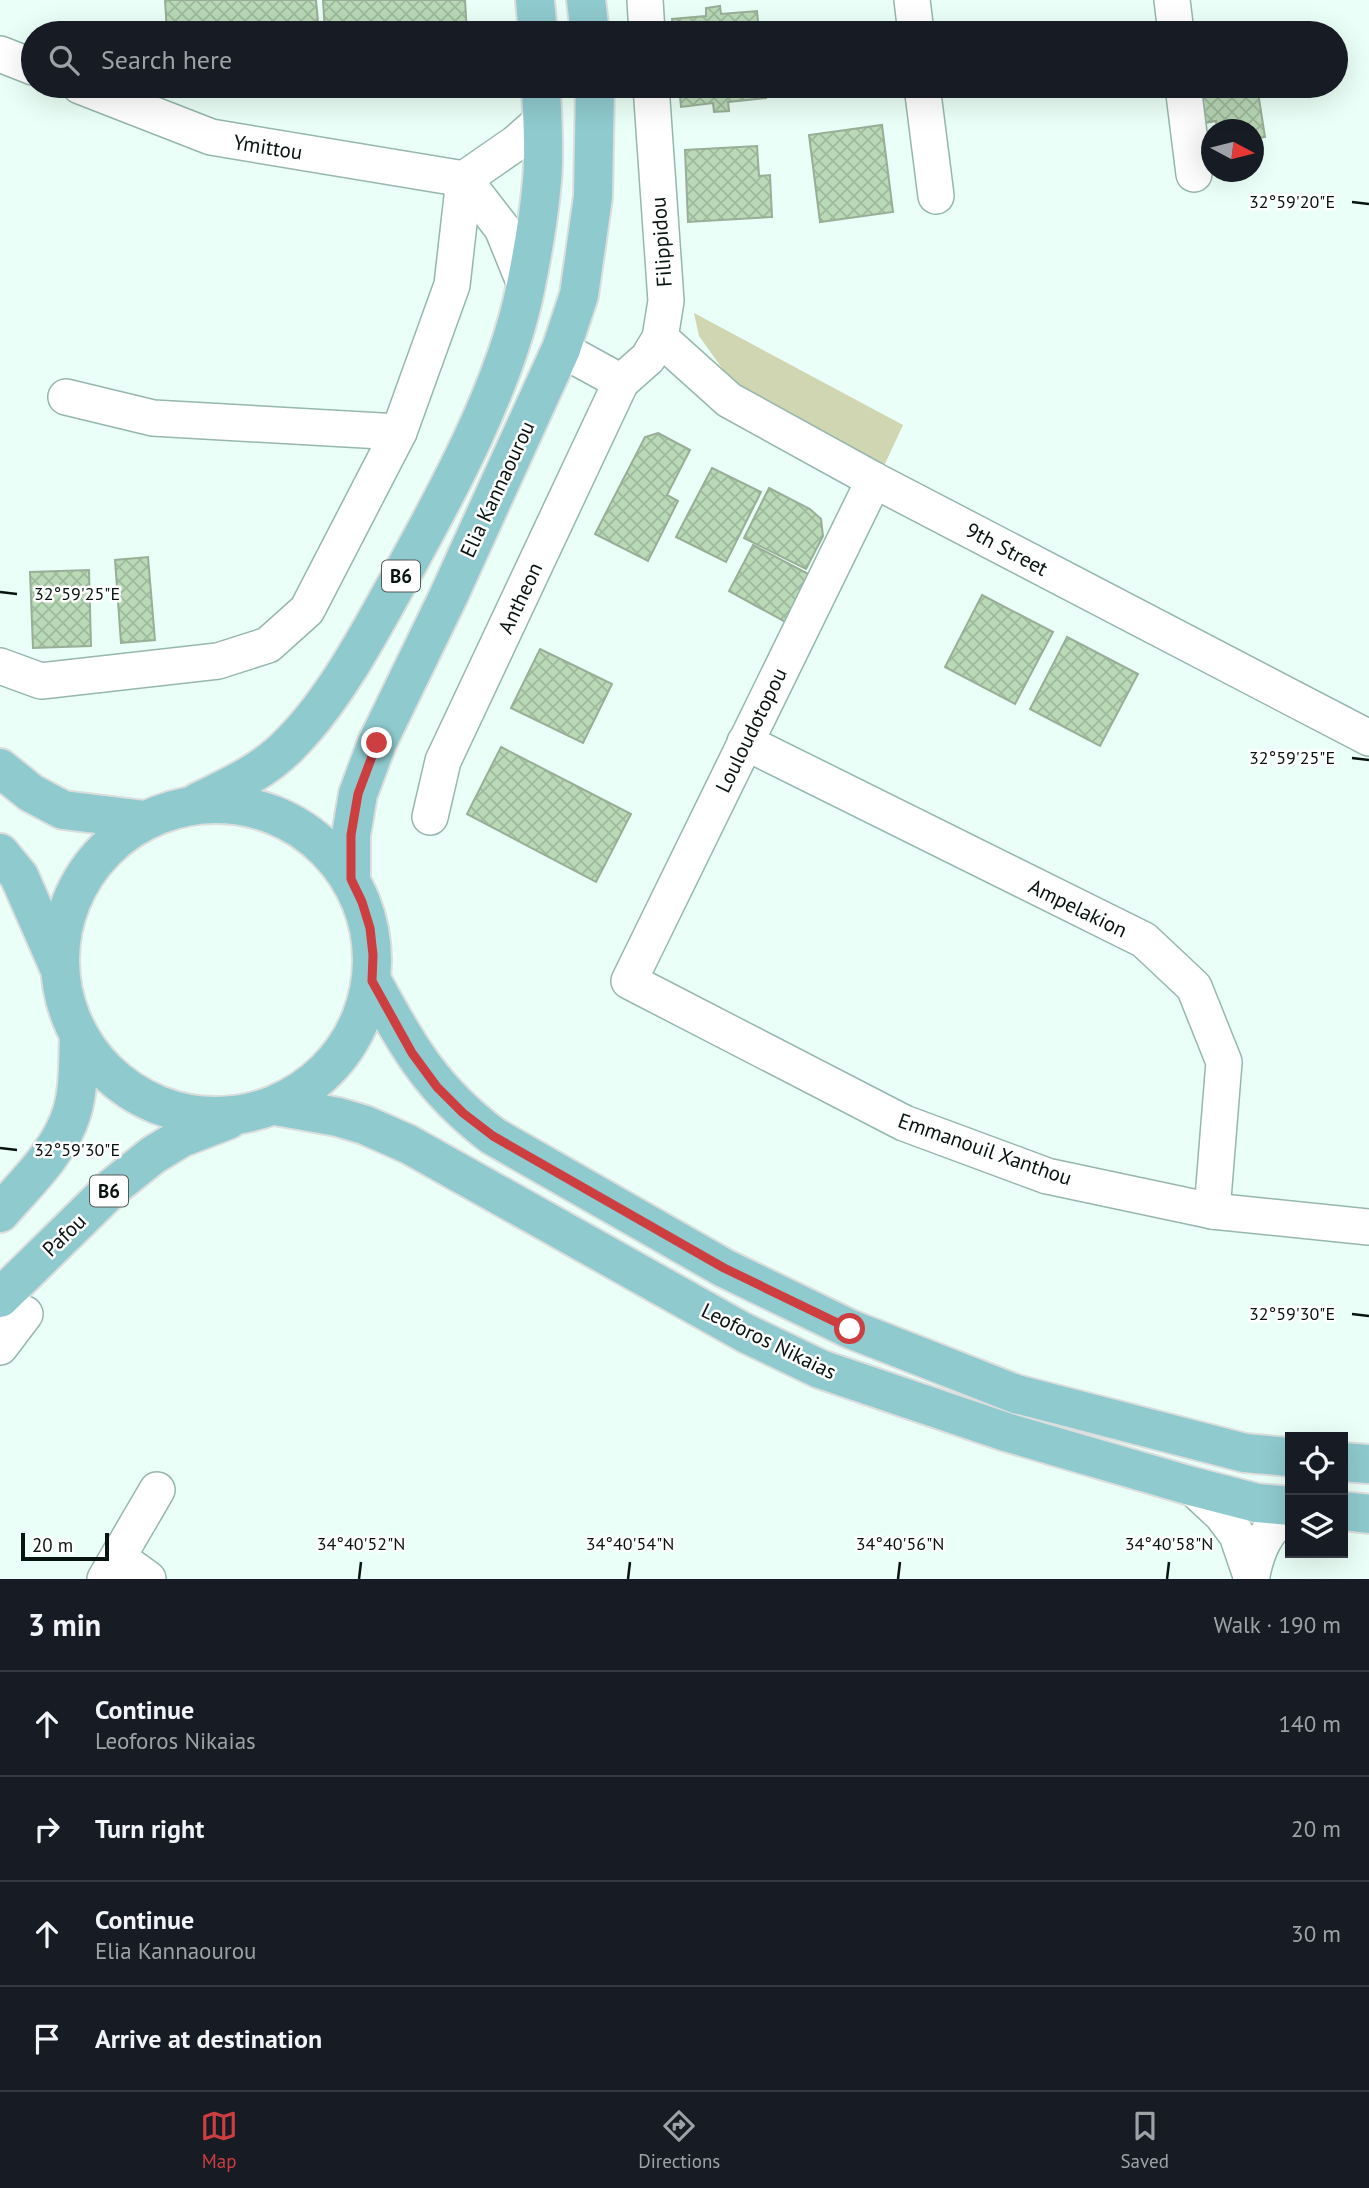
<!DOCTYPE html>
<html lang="en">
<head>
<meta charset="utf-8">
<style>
	:root { --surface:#171b24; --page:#20242c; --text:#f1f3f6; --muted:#9ea1a6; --line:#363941; --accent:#cd3e40 }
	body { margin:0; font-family:"PT Sans",sans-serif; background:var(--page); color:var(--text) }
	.controls { position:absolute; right:21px; bottom:21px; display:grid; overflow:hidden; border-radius:0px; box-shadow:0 7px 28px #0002 }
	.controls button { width:63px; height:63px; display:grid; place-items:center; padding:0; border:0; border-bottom:2px solid var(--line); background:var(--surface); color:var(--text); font:35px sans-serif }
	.compass { position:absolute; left:1201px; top:119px; width:63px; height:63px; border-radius:50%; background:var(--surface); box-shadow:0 7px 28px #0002; rotate:97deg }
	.scale { position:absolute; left:21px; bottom:18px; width:88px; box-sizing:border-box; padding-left:7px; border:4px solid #081410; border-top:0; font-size:19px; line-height:24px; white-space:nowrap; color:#081410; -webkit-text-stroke:5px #fff; paint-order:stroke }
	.stop { position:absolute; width:21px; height:21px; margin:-16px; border:5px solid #cd3e40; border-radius:50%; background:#fff }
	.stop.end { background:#cd3e40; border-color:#fff; box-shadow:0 2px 7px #0008 }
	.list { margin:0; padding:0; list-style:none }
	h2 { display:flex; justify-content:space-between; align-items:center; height:91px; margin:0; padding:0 28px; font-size:30px }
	h2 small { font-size:23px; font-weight:400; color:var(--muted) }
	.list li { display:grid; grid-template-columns:46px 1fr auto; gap:21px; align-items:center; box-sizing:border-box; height:105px; padding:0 28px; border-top:2px solid var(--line) }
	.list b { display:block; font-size:26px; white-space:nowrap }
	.list p { margin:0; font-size:23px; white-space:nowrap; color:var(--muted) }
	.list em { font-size:23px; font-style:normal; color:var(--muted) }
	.icon { flex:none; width:38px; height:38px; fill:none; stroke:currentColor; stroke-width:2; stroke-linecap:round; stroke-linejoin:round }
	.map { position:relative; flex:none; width:1369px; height:1579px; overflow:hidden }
	.search { position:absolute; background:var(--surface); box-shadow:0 7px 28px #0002; left:21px; right:21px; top:21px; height:77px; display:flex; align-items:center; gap:18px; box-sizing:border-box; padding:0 24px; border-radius:38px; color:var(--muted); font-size:26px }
	.sheet { height:511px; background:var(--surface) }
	nav { display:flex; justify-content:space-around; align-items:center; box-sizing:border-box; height:98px; border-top:2px solid var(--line); background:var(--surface); font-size:19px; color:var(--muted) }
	nav a { display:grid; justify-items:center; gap:4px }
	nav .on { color:var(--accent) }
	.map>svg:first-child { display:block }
	.park { fill:#d0d5b2 }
	.building { fill:url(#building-cross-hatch); stroke:#99ae97; stroke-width:2 }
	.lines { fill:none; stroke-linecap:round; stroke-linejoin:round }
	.minor-casing { stroke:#96b7ac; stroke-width:38 }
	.major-casing { stroke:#dcdede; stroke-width:42 }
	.minor { stroke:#fff; stroke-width:35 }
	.major { stroke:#8fcace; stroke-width:38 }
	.route { stroke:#cd3e40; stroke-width:9 }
	.ticks { fill:none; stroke:#081410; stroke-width:2.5 }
	.labels { text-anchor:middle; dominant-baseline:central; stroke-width:5; stroke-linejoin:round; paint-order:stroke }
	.shield { fill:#fff; stroke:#525a58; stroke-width:2 }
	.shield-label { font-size:19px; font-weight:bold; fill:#081410 }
	.street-label { font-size:21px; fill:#081410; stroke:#fff }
	.ticks-label { font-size:18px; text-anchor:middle; fill:#081410; stroke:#fff; stroke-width:5; stroke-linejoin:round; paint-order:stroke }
</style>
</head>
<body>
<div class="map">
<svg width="1369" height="1579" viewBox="0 0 1369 1579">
	<defs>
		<pattern id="building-cross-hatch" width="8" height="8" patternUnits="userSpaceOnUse" patternTransform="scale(1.75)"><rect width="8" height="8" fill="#bad9b7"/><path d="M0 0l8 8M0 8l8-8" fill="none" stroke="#9eb99c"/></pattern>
	</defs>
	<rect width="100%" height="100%" fill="#eafff7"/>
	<!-- park -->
	<polygon class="park" points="694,313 903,425 883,468 739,392 699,336"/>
	<!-- building -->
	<g class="building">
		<polygon points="165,0 316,0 319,33 167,33"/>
		<polygon points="323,0 465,0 467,33 325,33"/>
		<polygon points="720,6 721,14 757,11 759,33 674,33 672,19 706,16 706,8"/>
		<polygon points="679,86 765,86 766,98 728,102 729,111 714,112 713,103 681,107"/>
		<polygon points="1211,86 1257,86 1265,137 1254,139 1254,130 1217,130 1216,121 1204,123 1201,98 1213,96"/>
		<polygon points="882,125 893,212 820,222 809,135"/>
		<polygon points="757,146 759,176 770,175 772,217 688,222 685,150"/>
		<polygon points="658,433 690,450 667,495 678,501 648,561 595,534 645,437"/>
		<polygon points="712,468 761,492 726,562 676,537"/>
		<polygon points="769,488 810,509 821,519 823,536 806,569 744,538"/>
		<polygon points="753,545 814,577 789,624 729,591"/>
		<polygon points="148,557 155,640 121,643 115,560"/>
		<polygon points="89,570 91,646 33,648 30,572"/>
		<polygon points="982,595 1053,632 1015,704 945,667"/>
		<polygon points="1067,637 1138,674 1100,746 1030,709"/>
		<polygon points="540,649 612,684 583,743 511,708"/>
		<polygon points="501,747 631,814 596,882 467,814"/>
	</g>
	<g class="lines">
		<defs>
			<g id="minor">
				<polyline points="645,0 647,33"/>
				<polyline points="912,0 916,33"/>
				<polyline points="1172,0 1176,33"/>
				<polyline points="0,54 33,67"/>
				<polyline points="80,86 211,137 464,179 502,228 526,287"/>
				<polyline points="922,86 936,196"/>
				<polyline points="1183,86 1194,174"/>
				<polyline points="464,179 516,143 542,120"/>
				<polyline points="660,338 729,400 874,480 1369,738"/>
				<polyline points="561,349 621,382"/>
				<polyline points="66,397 153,418 399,432"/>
				<polyline points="874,480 629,981 904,1123 1047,1176 1212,1211 1369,1227"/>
				<polyline points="0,666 41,681 218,661 268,645 307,610 399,432 452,285 464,179"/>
				<polyline points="745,742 1144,940 1194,987 1224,1062 1212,1211"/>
				<polyline points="430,817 443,761 621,382 648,358 660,338 666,301 651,86"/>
				<polyline points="0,1347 25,1314"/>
				<polyline points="1191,1486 1222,1515 1237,1535 1252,1579"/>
				<polyline points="119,1558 148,1579"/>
				<polyline points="105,1579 157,1490"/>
				<path d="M1251 1579C1257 1549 1265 1530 1290 1511"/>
			</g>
			<g id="major">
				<polyline points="535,0 538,33"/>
				<polyline points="586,0 590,33"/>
				<polyline points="0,768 31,793 63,810 145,820"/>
				<path d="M198 802C231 786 266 770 291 743 333 701 368 636 396 585 445 497 507 384 526 285 533 251 539 215 542 181 545 150 542 117 541 86"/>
				<circle cx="216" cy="960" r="156"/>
				<polyline points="0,853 19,876 58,965"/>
				<polyline points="351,879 351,835 358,794 377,743 448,597 561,349 579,295 593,197 595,86"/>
				<path d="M372 981C409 1048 431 1089 493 1136L724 1268 850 1329 1016 1394 1245 1453 1290 1457"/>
				<polyline points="276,1106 338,1117 365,1125 408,1144 745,1333 820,1369 1006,1432 1191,1486 1257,1503 1290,1506"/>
				<path d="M0 1213C26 1183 60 1152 72 1112 79 1088 78 1062 79 1037"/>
				<polyline points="0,1298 113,1187 153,1155 181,1138 228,1120"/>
				<polyline points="1343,1462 1369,1464"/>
				<polyline points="1343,1511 1369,1514"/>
			</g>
		</defs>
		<!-- minor casing -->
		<use href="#minor" class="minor-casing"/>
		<!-- major casing -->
		<use href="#major" class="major-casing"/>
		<!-- minor -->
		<use href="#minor" class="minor"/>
		<!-- major -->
		<use href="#major" class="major"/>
	</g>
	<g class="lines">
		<!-- route -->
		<polyline class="route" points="377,743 358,794 351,835 351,879 362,902 370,928 373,955 372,981 412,1053 437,1087 463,1113 493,1136 724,1268 850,1329"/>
	</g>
	<!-- ticks -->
	<path class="ticks" d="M1352 202 1369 204M0 592 17 594M1352 758 1369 760M0 1148 17 1150M1352 1314 1369 1316M359 1579 361 1562M628 1579 630 1562M898 1579 900 1562M1167 1579 1169 1562"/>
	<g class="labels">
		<!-- shield labels -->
		<g class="shield">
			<rect x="382" y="560.5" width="38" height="31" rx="5"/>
			<rect x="90" y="1175.5" width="38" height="31" rx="5"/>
		</g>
		<g class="shield-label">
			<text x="401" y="576">B6</text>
			<text x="109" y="1191">B6</text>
		</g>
		<!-- street labels -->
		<g class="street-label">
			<text transform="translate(268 147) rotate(9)">Ymittou</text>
			<text transform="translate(661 242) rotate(-94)">Filippidou</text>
			<text transform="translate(497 489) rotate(-65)">Elia Kannaourou</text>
			<text transform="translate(1007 549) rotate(28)">9th Street</text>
			<text transform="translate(520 598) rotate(-65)">Antheon</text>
			<text transform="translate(751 730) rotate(-64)">Louloudotopou</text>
			<text transform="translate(1078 908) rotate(26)">Ampelakion</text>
			<text transform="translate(985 1149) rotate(19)">Emmanouil Xanthou</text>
			<text transform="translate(64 1235) rotate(-44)">Pafou</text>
			<text transform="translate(769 1341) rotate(26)">Leoforos Nikaias</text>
		</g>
	</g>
	<g class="ticks-label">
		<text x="1292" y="208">32°59'20"E</text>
		<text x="77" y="600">32°59'25"E</text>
		<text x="1292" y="764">32°59'25"E</text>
		<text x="77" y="1156">32°59'30"E</text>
		<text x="1292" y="1320">32°59'30"E</text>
		<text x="361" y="1550">34°40'52"N</text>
		<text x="630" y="1550">34°40'54"N</text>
		<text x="900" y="1550">34°40'56"N</text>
		<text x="1169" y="1550">34°40'58"N</text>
	</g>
</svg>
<div class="controls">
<button><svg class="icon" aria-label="locate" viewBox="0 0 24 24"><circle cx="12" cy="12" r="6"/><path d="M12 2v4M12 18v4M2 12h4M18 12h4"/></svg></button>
<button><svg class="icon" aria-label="layers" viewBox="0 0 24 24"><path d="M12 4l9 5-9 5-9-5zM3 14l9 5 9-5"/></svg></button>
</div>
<svg class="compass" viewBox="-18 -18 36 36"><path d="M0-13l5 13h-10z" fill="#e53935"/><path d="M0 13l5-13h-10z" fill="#9ea1a6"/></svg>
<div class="scale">20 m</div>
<div class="stop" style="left:850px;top:1329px"></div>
<div class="stop end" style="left:377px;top:743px"></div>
<div class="search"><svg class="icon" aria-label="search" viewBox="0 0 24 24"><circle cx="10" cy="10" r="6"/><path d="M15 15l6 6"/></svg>Search here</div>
</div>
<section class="sheet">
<h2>3 min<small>Walk · 190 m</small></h2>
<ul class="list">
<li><svg class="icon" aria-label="ahead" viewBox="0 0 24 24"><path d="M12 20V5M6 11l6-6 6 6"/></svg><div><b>Continue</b><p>Leoforos Nikaias</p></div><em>140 m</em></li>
<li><svg class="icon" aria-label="right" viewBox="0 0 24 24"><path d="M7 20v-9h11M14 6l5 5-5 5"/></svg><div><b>Turn right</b></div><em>20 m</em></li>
<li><svg class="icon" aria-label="ahead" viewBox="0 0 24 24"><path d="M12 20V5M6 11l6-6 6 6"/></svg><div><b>Continue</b><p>Elia Kannaourou</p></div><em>30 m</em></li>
<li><svg class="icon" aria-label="arrive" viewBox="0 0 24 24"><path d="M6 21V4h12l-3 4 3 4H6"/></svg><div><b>Arrive at destination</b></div></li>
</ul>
</section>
<nav>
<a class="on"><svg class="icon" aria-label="map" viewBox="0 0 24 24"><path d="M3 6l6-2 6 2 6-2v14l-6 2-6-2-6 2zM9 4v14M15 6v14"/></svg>Map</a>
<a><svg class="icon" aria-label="directions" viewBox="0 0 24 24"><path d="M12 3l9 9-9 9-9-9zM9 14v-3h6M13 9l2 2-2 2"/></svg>Directions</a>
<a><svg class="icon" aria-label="saved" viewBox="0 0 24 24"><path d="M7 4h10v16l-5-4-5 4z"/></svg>Saved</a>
</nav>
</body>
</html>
